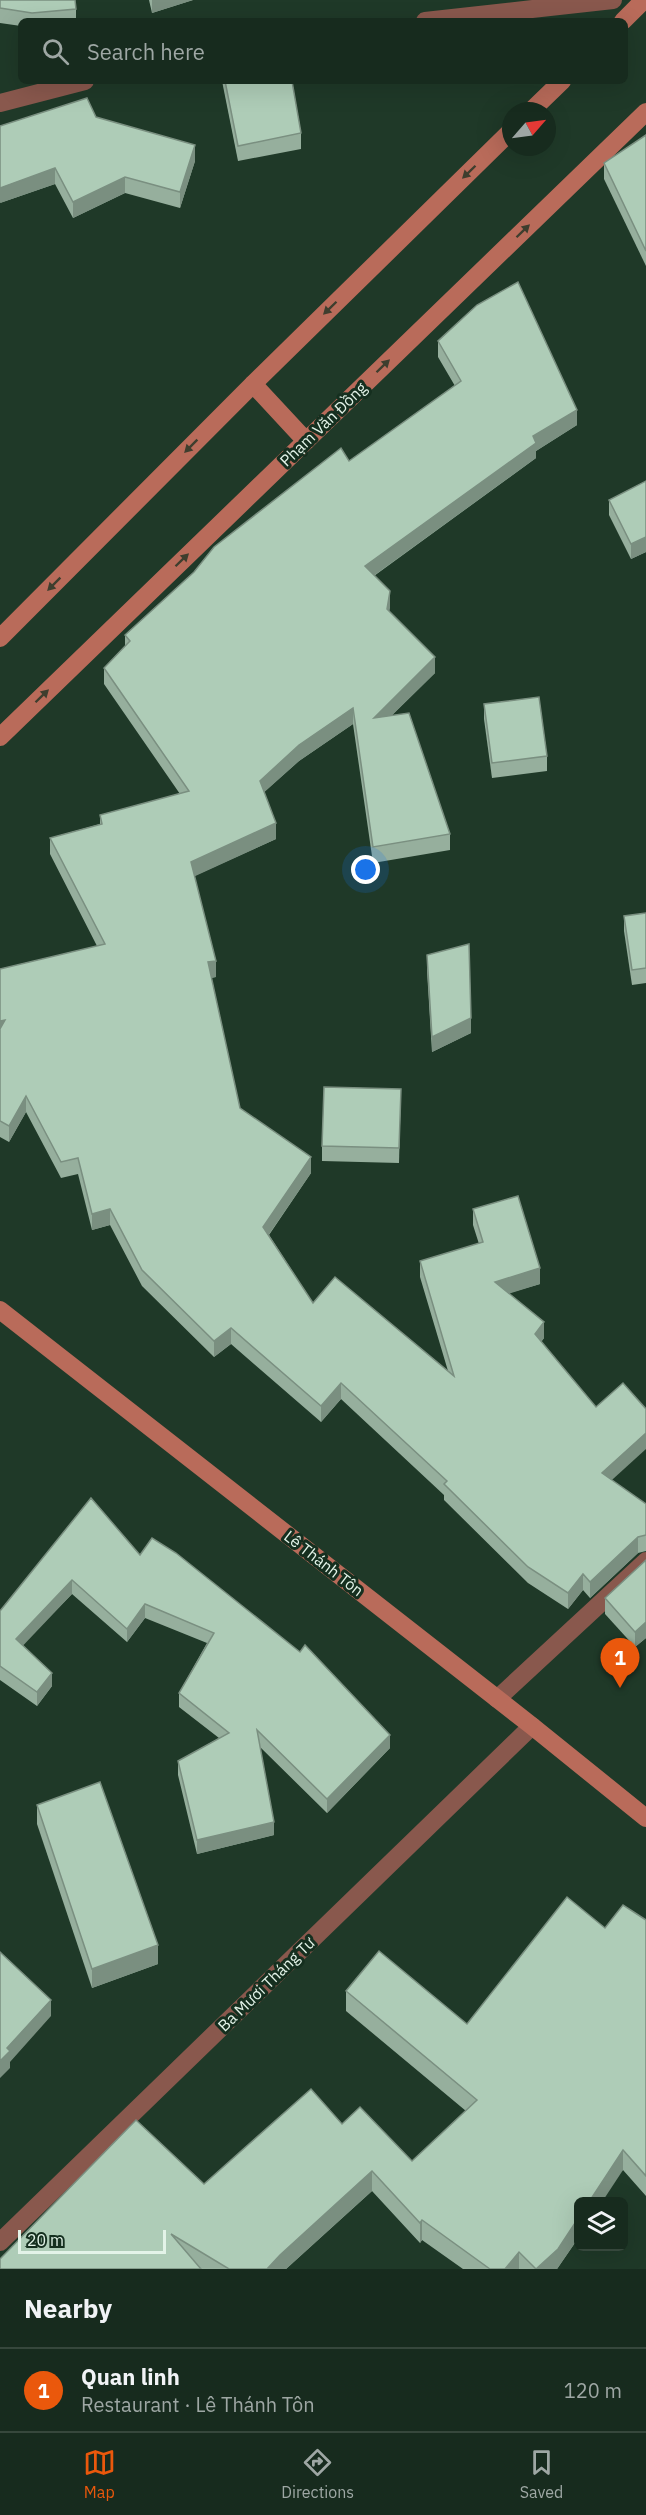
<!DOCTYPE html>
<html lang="en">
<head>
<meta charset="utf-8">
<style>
	:root { --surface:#172b1e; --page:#203327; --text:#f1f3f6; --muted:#9ea7a4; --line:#36473c; --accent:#ea580c }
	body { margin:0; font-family:"IBM Plex Sans",sans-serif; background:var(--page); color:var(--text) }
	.controls { position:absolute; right:18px; bottom:18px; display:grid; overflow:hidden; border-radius:9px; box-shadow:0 6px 24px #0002 }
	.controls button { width:54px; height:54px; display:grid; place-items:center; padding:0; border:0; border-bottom:2px solid var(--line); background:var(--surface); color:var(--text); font:30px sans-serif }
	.compass { position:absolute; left:502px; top:102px; width:54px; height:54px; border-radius:50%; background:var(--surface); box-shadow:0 6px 24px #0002; rotate:62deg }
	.scale { position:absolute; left:18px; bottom:15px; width:148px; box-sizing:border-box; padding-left:6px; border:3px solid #e3f3e8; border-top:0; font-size:16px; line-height:21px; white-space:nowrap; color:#e3f3e8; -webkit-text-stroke:4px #152f1f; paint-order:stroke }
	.you { position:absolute; left:366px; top:870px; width:21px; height:21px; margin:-15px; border:4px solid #fff; border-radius:50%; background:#1a73e8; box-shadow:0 0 0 9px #1a73e833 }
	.badge { display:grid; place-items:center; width:39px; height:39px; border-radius:50%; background:var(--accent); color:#fff; font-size:20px; font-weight:700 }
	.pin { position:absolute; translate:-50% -50px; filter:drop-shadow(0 2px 3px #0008) }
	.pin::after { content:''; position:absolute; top:32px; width:21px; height:18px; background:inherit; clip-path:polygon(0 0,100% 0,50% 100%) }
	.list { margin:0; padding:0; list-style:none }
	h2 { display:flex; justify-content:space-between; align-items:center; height:78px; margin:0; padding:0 24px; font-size:26px }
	h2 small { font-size:20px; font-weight:400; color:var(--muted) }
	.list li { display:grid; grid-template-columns:39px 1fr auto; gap:18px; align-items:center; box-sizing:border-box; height:84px; padding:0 24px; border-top:2px solid var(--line) }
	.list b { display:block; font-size:22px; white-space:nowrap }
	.list p { margin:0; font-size:20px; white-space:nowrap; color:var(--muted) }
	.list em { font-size:20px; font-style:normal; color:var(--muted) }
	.icon { flex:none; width:33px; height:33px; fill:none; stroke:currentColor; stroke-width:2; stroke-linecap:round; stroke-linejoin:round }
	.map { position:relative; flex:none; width:646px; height:2269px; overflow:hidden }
	.search { position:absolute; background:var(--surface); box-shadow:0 6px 24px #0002; left:18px; right:18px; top:18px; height:66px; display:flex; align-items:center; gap:15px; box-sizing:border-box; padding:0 21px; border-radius:9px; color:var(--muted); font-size:22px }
	.sheet { height:162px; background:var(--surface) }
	nav { display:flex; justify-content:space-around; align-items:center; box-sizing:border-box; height:84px; border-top:2px solid var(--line); background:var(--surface); font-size:16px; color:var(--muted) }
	nav a { display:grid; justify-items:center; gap:3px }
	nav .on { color:var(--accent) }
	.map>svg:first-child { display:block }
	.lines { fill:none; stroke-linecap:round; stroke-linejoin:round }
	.street { stroke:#89584d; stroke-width:18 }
	.secondary { stroke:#b96b5a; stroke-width:18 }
	.wall { fill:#96af9d }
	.shaded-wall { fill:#7a8f80 }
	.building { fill:#aeccb7; stroke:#7a8f80; stroke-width:1.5 }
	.oneway { fill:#3e3e2e }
	.labels { text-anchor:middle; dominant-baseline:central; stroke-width:6; stroke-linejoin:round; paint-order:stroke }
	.street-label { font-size:16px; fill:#e3f3e8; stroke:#152f1f }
</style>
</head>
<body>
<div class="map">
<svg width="646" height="2269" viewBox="0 0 646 2269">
	<rect width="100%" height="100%" fill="#1f3928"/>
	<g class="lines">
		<!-- street -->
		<g class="street">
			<polyline points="425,21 613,0"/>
			<polyline points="0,103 85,81"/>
			<polyline points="497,1699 646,1561"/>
			<polyline points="0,2242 532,1726"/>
		</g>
		<!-- secondary -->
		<g class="secondary">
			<polyline points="623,21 644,0"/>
			<polyline points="531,111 562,81"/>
			<polyline points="253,384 306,441"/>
			<polyline points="0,638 253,384 511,131"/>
			<polyline points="0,737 646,112"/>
			<polyline points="0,1310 532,1726 646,1818"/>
		</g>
	</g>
	<!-- wall -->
	<g class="wall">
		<polygon points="0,0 76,9 76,21 21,21 21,26 0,23"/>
		<polygon points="149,0 193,0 152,13"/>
		<polygon points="222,81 292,81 301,133 301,149 238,161"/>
		<polygon points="96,117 195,161 180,208 125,193 73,218 55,184 0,203"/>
		<polygon points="646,135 646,266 604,179 604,163"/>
		<polygon points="438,341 577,425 536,451 536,458 374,576 390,607 389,611 435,673 392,715 450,834 450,850 373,863 353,724 299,761 264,792 276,839 194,876 216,977 211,978 240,1108 311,1173 269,1235 313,1303 448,1371 420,1277 420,1261 479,1244 473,1225 473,1209 540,1284 509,1293 544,1338 541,1342 612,1480 646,1504 646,1551 638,1553 590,1598 583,1590 568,1609 528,1583 444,1500 444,1495 341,1399 321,1422 231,1344 214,1357 142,1286 110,1225 92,1230 78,1174 61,1178 26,1112 9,1142 0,1137 0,969 97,946 50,854 50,838 100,824 100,815 180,794 104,684 104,668 125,646 125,635 349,461 455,386 438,357"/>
		<polygon points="646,481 646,552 631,559 609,515 609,500"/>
		<polygon points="484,704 547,756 547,771 492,778 484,719"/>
		<polygon points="646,913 646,983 632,985 624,931 624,916"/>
		<polygon points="427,955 471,1033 432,1052 427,971"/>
		<polygon points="401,1089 399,1163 322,1161 322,1146"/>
		<polygon points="91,1498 140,1555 390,1748 327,1813 260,1747 274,1835 197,1854 178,1775 178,1761 219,1738 179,1707 179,1693 207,1643 145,1618 127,1642 72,1594 22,1645 52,1686 37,1706 0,1680 0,1611"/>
		<polygon points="646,1560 646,1638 635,1647 605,1614 605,1598"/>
		<polygon points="37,1805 158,1964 92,1988 37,1824"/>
		<polygon points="646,1920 646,2196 623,2170 579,2202 579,2237 557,2269 463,2269 422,2240 420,2243 372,2191 286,2269 0,2269 204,2184 342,2124 412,2161 466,2111 346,2011 346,1991 467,2024 605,1928"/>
	</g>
	<!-- shaded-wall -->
	<g class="shaded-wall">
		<polygon points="152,0 193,0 152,13"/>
		<polygon points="195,145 195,161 180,208 180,192"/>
		<polygon points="55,168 55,184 0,203 0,188"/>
		<polygon points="125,177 125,193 73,218 73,202"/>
		<polygon points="577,410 577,425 536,451 536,458 365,582 365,566 533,436"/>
		<polygon points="646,537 646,552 631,559 631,544"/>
		<polygon points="390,591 390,607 387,625 387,609"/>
		<polygon points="435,657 435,673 374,733 374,718"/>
		<polygon points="353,708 353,724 299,761 260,796 260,781 299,745"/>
		<polygon points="276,823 276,839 191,878 191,862"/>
		<polygon points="216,961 216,977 208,978 208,962"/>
		<polygon points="471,1018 471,1033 432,1052 432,1037"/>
		<polygon points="5,1020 0,1037 0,1021"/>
		<polygon points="26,1096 26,1112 9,1142 9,1126"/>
		<polygon points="311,1157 311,1173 263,1243 263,1227"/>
		<polygon points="110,1209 110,1225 92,1230 92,1214"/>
		<polygon points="540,1268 540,1284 495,1298 495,1282"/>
		<polygon points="544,1322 544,1338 535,1350 535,1334"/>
		<polygon points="231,1328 231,1344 214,1357 214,1341"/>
		<polygon points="341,1383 341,1399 321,1422 321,1406"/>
		<polygon points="646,1433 646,1449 602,1489 602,1473"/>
		<polygon points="638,1537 638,1553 590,1598 590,1582"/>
		<polygon points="583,1574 583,1590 568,1609 568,1593"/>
		<polygon points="72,1580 72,1594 16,1653 16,1639"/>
		<polygon points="145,1604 145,1618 127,1642 127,1629"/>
		<polygon points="646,1622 646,1638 635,1647 635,1632"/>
		<polygon points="52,1673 52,1686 37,1706 37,1692"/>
		<polygon points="390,1735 390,1748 327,1813 327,1799"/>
		<polygon points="274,1822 274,1835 197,1854 197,1840"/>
		<polygon points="158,1945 158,1964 92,1988 92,1969"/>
		<polygon points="51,2000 51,2016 10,2062 10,2068 0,2078 0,2061 7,2048"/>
		<polygon points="623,2150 623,2170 602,2202 589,2202"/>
		<polygon points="372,2171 372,2191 286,2269 267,2269 280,2255"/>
		<polygon points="579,2217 579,2237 557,2269 536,2269"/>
		<polygon points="422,2220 422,2240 420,2243 420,2223"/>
		<polygon points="519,2252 519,2269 505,2269"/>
	</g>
	<!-- building -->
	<g class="building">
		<polygon points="0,0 75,0 76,9 32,13 0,8"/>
		<polygon points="225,81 292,81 301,133 238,146"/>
		<polygon points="87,98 96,117 195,145 180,192 125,177 73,202 55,168 0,188 0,126"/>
		<polygon points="646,135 646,251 604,163"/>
		<polygon points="518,282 577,410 533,436 536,443 365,566 390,591 387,609 435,657 374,718 409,713 450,834 373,847 353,708 299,745 260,781 276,823 191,862 216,961 208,962 240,1108 311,1157 263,1227 313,1303 335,1277 454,1376 420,1261 483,1242 473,1209 518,1196 540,1268 495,1282 544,1322 535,1334 596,1407 623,1383 646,1409 646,1433 602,1473 646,1504 646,1535 638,1537 590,1582 583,1574 568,1593 528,1567 444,1484 447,1481 341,1383 321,1406 231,1328 214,1341 142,1270 110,1209 92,1214 78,1158 61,1162 26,1096 9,1126 0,1121 0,1029 5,1020 0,1021 0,969 105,944 50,838 102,824 100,815 189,791 104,668 130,641 125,635 194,572 214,547 341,448 349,461 461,381 438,341 477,305"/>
		<polygon points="646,481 646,537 631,544 609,500"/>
		<polygon points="539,697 547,756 492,763 484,704"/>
		<polygon points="646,913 646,968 632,970 624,916"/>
		<polygon points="469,944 471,1018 432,1037 427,955"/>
		<polygon points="324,1087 401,1089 399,1148 322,1146"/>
		<polygon points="91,1498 140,1555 152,1538 176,1553 300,1652 305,1645 390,1735 327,1799 257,1730 274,1822 197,1840 178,1761 229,1733 179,1693 214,1633 145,1604 127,1629 72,1580 16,1639 52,1673 37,1692 0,1666 0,1611"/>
		<polygon points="646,1560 646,1622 635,1632 605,1598"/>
		<polygon points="100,1782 158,1945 92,1969 37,1805"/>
		<polygon points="567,1897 605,1928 623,1905 646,1920 646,2176 623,2150 589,2202 579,2202 579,2217 558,2249 536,2269 519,2252 505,2269 490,2269 422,2220 420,2223 372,2171 280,2255 267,2269 229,2269 171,2234 201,2269 0,2269 0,2259 136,2120 204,2184 311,2089 342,2124 360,2107 412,2161 477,2100 346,1991 379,1951 467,2024"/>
		<polygon points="0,1952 51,2000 7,2048 10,2051 0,2061"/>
	</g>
	<!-- one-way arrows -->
	<defs><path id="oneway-solid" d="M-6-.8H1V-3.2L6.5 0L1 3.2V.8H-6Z" transform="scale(1.5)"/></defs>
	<g class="oneway">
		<use href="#oneway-solid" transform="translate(469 172) rotate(136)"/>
		<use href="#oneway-solid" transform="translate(523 231) rotate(-44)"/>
		<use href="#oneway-solid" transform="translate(330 308) rotate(136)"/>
		<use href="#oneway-solid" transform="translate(383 366) rotate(-44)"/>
		<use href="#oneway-solid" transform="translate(191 446) rotate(135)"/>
		<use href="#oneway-solid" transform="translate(182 560) rotate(-44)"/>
		<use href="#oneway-solid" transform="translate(54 584) rotate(135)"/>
		<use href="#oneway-solid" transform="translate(42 696) rotate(-44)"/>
	</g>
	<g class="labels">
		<!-- street labels -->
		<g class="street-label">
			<text transform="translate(323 424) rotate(-44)">Phạm Văn Đồng</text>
			<text transform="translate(324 1563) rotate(38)">Lê Thánh Tôn</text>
			<text transform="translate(266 1984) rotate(-44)">Ba Mươi Tháng Tư</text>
		</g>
	</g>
</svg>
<div class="controls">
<button><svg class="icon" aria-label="layers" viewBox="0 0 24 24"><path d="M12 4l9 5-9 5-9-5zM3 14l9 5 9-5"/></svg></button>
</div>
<svg class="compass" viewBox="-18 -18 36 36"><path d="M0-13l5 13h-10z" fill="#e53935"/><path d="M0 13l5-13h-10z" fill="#9ea7a4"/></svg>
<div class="scale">20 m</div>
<div class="you"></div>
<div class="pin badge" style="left:620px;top:1688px">1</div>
<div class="search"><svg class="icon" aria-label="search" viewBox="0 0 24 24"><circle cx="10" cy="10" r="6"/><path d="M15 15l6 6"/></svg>Search here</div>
</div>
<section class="sheet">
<h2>Nearby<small></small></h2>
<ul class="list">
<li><span class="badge">1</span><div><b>Quan linh</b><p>Restaurant · Lê Thánh Tôn</p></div><em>120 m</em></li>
</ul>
</section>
<nav>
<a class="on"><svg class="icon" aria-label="map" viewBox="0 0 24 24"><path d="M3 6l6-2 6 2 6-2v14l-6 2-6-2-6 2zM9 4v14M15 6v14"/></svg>Map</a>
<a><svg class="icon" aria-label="directions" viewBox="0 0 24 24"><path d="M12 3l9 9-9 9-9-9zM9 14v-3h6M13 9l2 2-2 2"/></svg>Directions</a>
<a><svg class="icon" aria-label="saved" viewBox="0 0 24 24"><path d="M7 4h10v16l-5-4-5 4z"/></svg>Saved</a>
</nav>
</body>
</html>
